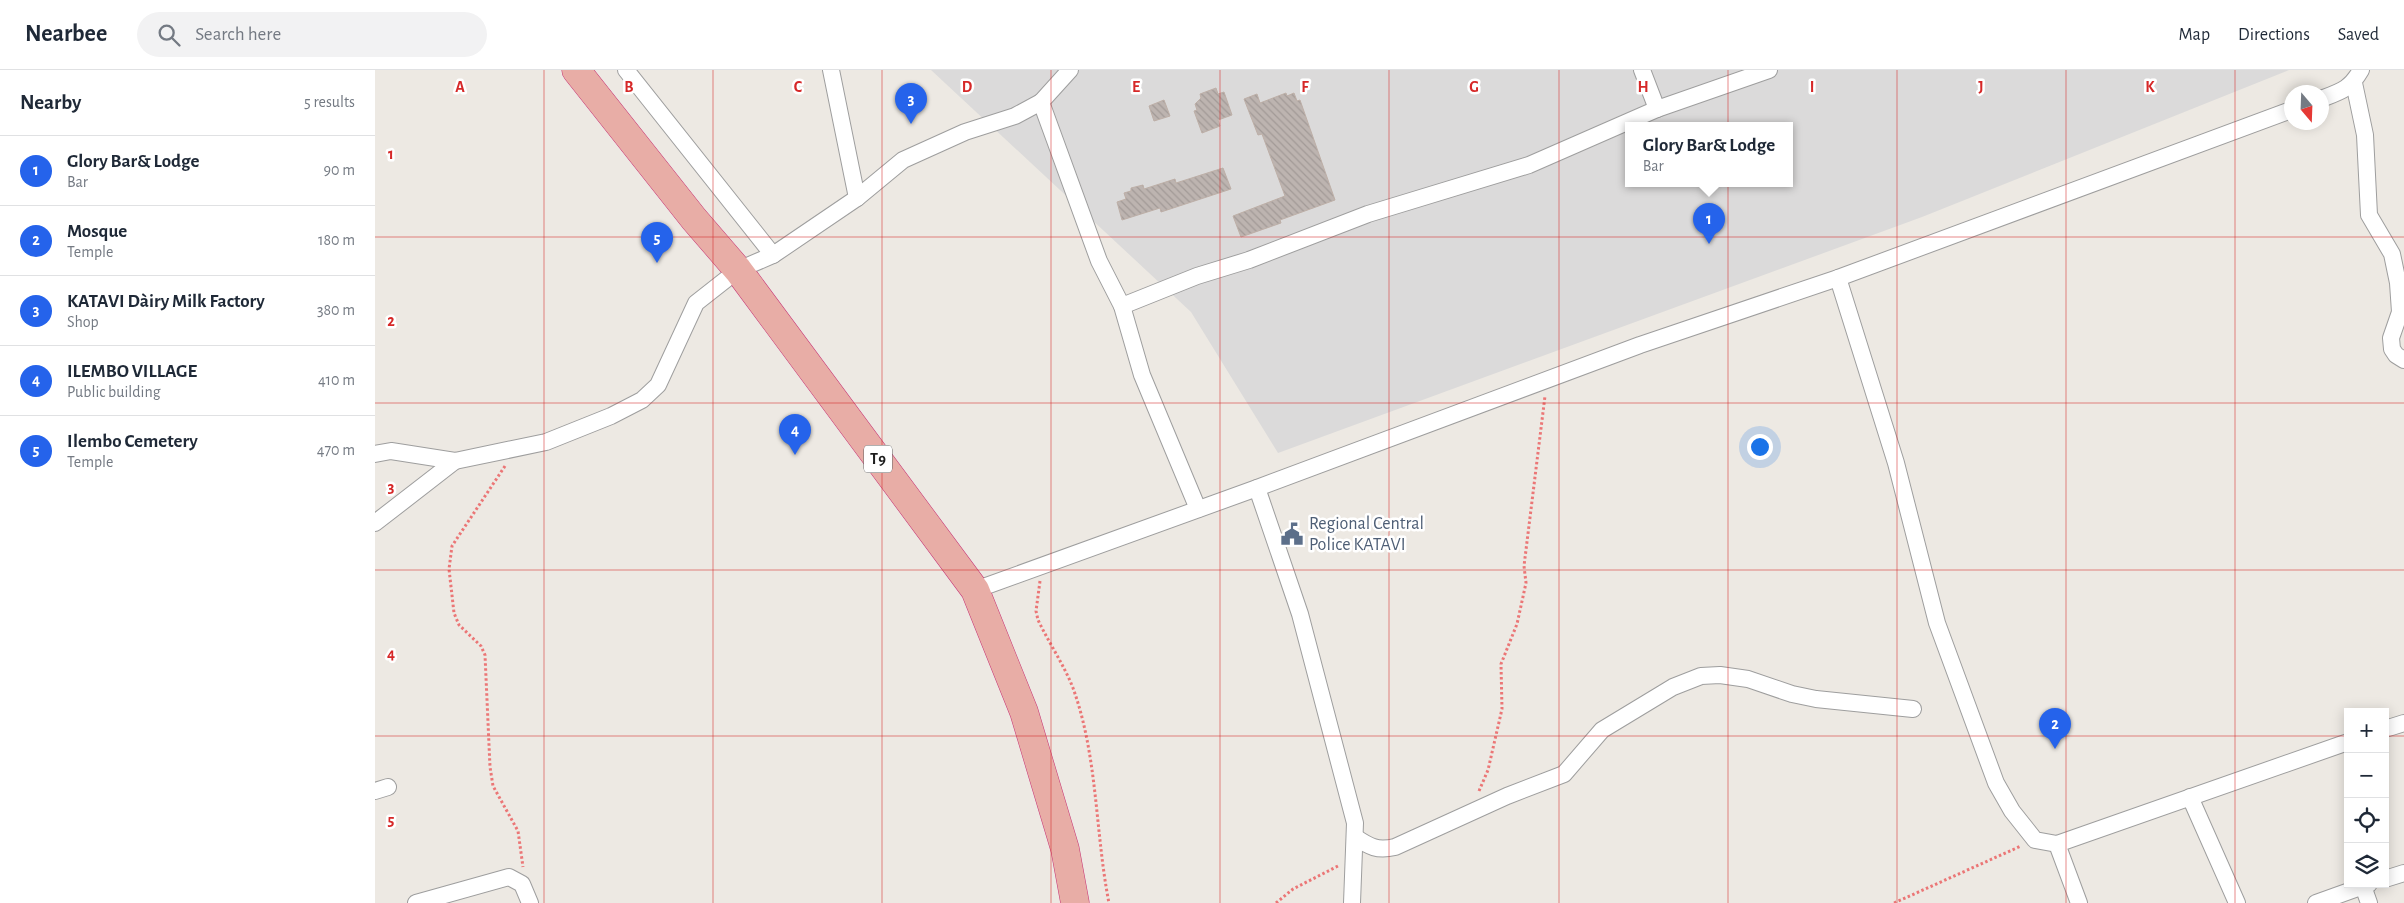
<!DOCTYPE html>
<html lang="en">
<head>
<meta charset="utf-8">
<style>
	:root { --surface:#fff; --page:#f2f2f3; --text:#1f2937; --muted:#747a83; --line:#e0e1e3; --accent:#2563eb }
	body { margin:0; font-family:"Alegreya Sans",sans-serif; background:var(--page); color:var(--text) }
	.controls { position:absolute; right:15px; bottom:15px; display:grid; overflow:hidden; border-radius:0px; box-shadow:0 2px 12px #0003 }
	.controls button { width:45px; height:45px; display:grid; place-items:center; padding:0; border:0; border-bottom:1px solid var(--line); background:var(--surface); color:var(--text); font:25px sans-serif }
	.compass { position:absolute; left:1909px; top:15px; width:45px; height:45px; border-radius:50%; background:var(--surface); box-shadow:0 2px 12px #0003; rotate:161deg }
	.you { position:absolute; left:1384px; top:376px; width:18px; height:18px; margin:-12px; border:4px solid #fff; border-radius:50%; background:#1a73e8; box-shadow:0 0 0 8px #1a73e833 }
	.badge { display:grid; place-items:center; width:32px; height:32px; border-radius:50%; background:var(--accent); color:#fff; font-size:16px; font-weight:700 }
	.pin { position:absolute; translate:-50% -41px; filter:drop-shadow(0 1px 2px #0008) }
	.pin::after { content:''; position:absolute; top:26px; width:18px; height:15px; background:inherit; clip-path:polygon(0 0,100% 0,50% 100%) }
	.popup { position:absolute; left:1250px; top:52px; width:168px; height:65px; box-sizing:border-box; display:grid; place-content:center; border-radius:0px; background:var(--surface); filter:drop-shadow(0 1px 4px #0005); font-size:16px; white-space:nowrap; color:var(--muted) }
	.popup b { font-size:19px; color:var(--text) }
	.popup::after { content:''; position:absolute; left:50%; top:100%; margin-left:-10px; border:10px solid transparent; border-top-color:var(--surface) }
	.list { margin:0; padding:0; list-style:none }
	h2 { display:flex; justify-content:space-between; align-items:center; height:65px; margin:0; padding:0 20px; font-size:21px }
	h2 small { font-size:16px; font-weight:400; color:var(--muted) }
	.list li { display:grid; grid-template-columns:32px 1fr auto; gap:15px; align-items:center; box-sizing:border-box; height:70px; padding:0 20px; border-top:1px solid var(--line) }
	.list b { display:block; font-size:19px; white-space:nowrap }
	.list p { margin:0; font-size:16px; white-space:nowrap; color:var(--muted) }
	.list em { font-size:16px; font-style:normal; color:var(--muted) }
	.icon { flex:none; width:28px; height:28px; fill:none; stroke:currentColor; stroke-width:2; stroke-linecap:round; stroke-linejoin:round }
	.map { position:relative; flex:none; width:2029px; height:833px; overflow:hidden }
	header { display:flex; align-items:center; gap:30px; box-sizing:border-box; height:70px; padding:0 25px; background:var(--surface); border-bottom:1px solid var(--line) }
	header strong { font-size:24px }
	nav { display:flex; gap:28px; margin-inline-start:auto; font-size:18px }
	.search { width:350px; height:45px; background:var(--page); display:flex; align-items:center; gap:12px; box-sizing:border-box; padding:0 18px; border-radius:28px; color:var(--muted); font-size:19px }
	main { display:flex }
	aside { flex:1; background:var(--surface) }
	.map>svg:first-child { display:block }
	.residential { fill:#dbdada; fill-rule:evenodd }
	.building { fill:url(#building-back-hatch); stroke:#bdafa7 }
	.lines { fill:none; stroke-linecap:round; stroke-linejoin:round }
	.minor-casing { stroke:#9e9e9e; stroke-width:18 }
	.trunk-casing { stroke:#c63576; stroke-width:29 }
	.path { stroke:#eb7676; stroke-width:3; stroke-dasharray:2.5 2.5; stroke-linecap:butt }
	.minor { stroke:#fff; stroke-width:16 }
	.trunk { stroke:#e8ada6; stroke-width:28 }
	.grid { fill:none; stroke:#d62828; stroke-width:1; stroke-opacity:0.55 }
	.labels { text-anchor:middle; dominant-baseline:central; stroke-width:5; stroke-linejoin:round; paint-order:stroke }
	.shield { fill:#fff; stroke:#616161; stroke-width:1 }
	.shield-label { font-size:16px; font-weight:bold; fill:#1d1d1d }
	.service-label { font-size:18px; fill:#4e5e75; stroke:#fff; text-anchor:start }
	.grid-label { font-size:16px; text-anchor:middle; font-weight:bold; fill:#d62828; stroke:#fff; stroke-width:5; stroke-linejoin:round; paint-order:stroke }
</style>
</head>
<body>
<header>
<strong>Nearbee</strong>
<div class="search"><svg class="icon" aria-label="search" viewBox="0 0 24 24"><circle cx="10" cy="10" r="6"/><path d="M15 15l6 6"/></svg>Search here</div>
<nav><a>Map</a><a>Directions</a><a>Saved</a></nav>
</header>
<main>
<aside>
<h2>Nearby<small>5 results</small></h2>
<ul class="list">
<li><span class="badge">1</span><div><b>Glory Bar&amp; Lodge</b><p>Bar</p></div><em>90 m</em></li>
<li><span class="badge">2</span><div><b>Mosque</b><p>Temple</p></div><em>180 m</em></li>
<li><span class="badge">3</span><div><b>KATAVI Dàiry Milk Factory</b><p>Shop</p></div><em>380 m</em></li>
<li><span class="badge">4</span><div><b>ILEMBO VILLAGE</b><p>Public building</p></div><em>410 m</em></li>
<li><span class="badge">5</span><div><b>Ilembo Cemetery</b><p>Temple</p></div><em>470 m</em></li>
</ul>
</aside>
<div class="map">
<svg width="2029" height="833" viewBox="0 0 2029 833">
	<defs>
		<pattern id="building-back-hatch" width="6" height="6" patternUnits="userSpaceOnUse" patternTransform="scale(1.25)"><rect width="6" height="6" fill="#bdb4b0"/><path d="M-1 5l2 2M0 0l6 6M5-1l2 2" fill="none" stroke="#a29a97"/></pattern>
	</defs>
	<rect width="100%" height="100%" fill="#ede9e3"/>
	<!-- residential -->
	<path class="residential" d="M556 0H1914L1547 147 903 383 816 242ZM1254 55H1414V113H1254Z"/>
	<!-- building -->
	<g class="building">
		<polygon points="841,18 843,24 849,22 857,45 843,50 845,56 827,63 819,41 822,40 820,34 826,28 825,24"/>
		<polygon points="911,23 912,26 919,23 922,31 925,30 960,130 905,150 906,153 866,167 858,146 910,126 887,64 883,65 869,29 882,24 885,33"/>
		<polygon points="789,30 795,46 779,51 774,36"/>
		<polygon points="848,98 856,119 786,142 785,138 747,150 742,132 751,129 749,123 756,121 756,118 768,115 769,119 800,109 801,113"/>
	</g>
	<g class="lines">
		<defs>
			<g id="minor">
				<polyline points="251,0 398,185"/>
				<polyline points="456,0 482,128"/>
				<polyline points="695,0 666,32 724,191 747,236 767,305 823,439"/>
				<polyline points="1267,0 1282,39"/>
				<polyline points="1979,13 1990,65 1994,145 2017,184 2023,213 2025,242 2016,268 2017,279 2021,285 2029,290"/>
				<path d="M1946 29C1967 21 1975 19 1986 0"/>
				<polyline points="1463,208 1521,393 1562,553 1621,713 1637,741 1660,770 1682,774 1973,672"/>
				<polyline points="747,236 822,206 874,190 993,144 1154,95 1282,39 1394,0"/>
				<polyline points="0,384 16,381 80,391 171,372 236,346 267,330 283,315 321,233 363,200 398,185 482,128 528,90 590,62 640,46 666,32"/>
				<polyline points="882,418 925,544 980,753 977,833"/>
				<polyline points="0,453 80,391"/>
				<polyline points="600,520 882,418 1265,275 1463,208 1916,40"/>
				<polyline points="2010,659 2029,653"/>
				<polyline points="0,721 13,717"/>
				<polyline points="1815,727 1862,833"/>
				<path d="M980 767C995 777 1002 781 1020 777L1132 726 1189 704 1227 660 1298 617 1326 606 1345 605 1373 609 1417 624 1441 629 1538 639"/>
				<polyline points="1682,774 1704,833"/>
				<polyline points="2010,809 2029,803"/>
				<polyline points="1988,816 1994,833"/>
				<polyline points="41,833 134,807 147,814 155,833"/>
				<polyline points="1941,833 1994,814"/>
			</g>
			<polyline id="trunk" points="201,0 319,149 363,200 600,520 649,642 690,779 700,833"/>
		</defs>
		<!-- minor casing -->
		<use href="#minor" class="minor-casing"/>
		<!-- trunk casing -->
		<use href="#trunk" class="trunk-casing"/>
		<!-- path -->
		<g class="path">
			<polyline points="130,396 77,476 74,499 79,543 84,555 106,576 110,585 115,697 118,716 143,761 148,797"/>
			<path d="M665 511 661 541 663 550C674 573 689 595 698 618 723 687 720 762 734 833"/>
			<polyline points="1104,721 1113,700 1127,639 1126,594 1142,554 1151,513 1149,496 1170,326"/>
			<polyline points="901,833 918,819 963,796"/>
			<polyline points="1519,833 1646,776"/>
		</g>
		<!-- minor -->
		<use href="#minor" class="minor"/>
		<!-- trunk -->
		<use href="#trunk" class="trunk"/>
	</g>
	<!-- grid -->
	<path class="grid" d="M169 0V833M338 0V833M507 0V833M676 0V833M845 0V833M1014 0V833M1184 0V833M1353 0V833M1522 0V833M1691 0V833M1860 0V833M0 167H2029M0 333H2029M0 500H2029M0 666H1973M2010 666H2029"/>
	<!-- icons -->
	<defs>
		<symbol id="civic-bare" viewBox="-9 -9 18 18"><path d="M-.6-6.5H3V-4.5H.6V-3L4-1V1h2V6H-6V1h2V-1L-.6-3ZM-1.2 2.5V6h2.4V2.5Z" fill="#5c6f8a" stroke="#fff" stroke-width="2.5" paint-order="stroke"/></symbol>
	</defs>
	<g fill-rule="evenodd">
		<use href="#civic-bare" x="901" y="448" width="32" height="32"/>
	</g>
	<g class="labels">
		<!-- shield labels -->
		<rect class="shield" x="489" y="375.5" width="28" height="27" rx="4"/>
		<g class="shield-label">
			<text x="503" y="389">T9</text>
		</g>
		<!-- service labels -->
		<g class="service-label">
			<text x="934" y="454">Regional Central<tspan x="934" dy="21">Police KATAVI</tspan></text>
		</g>
	</g>
	<g class="grid-label">
		<text x="85" y="22">A</text>
		<text x="254" y="22">B</text>
		<text x="423" y="22">C</text>
		<text x="592" y="22">D</text>
		<text x="761" y="22">E</text>
		<text x="930" y="22">F</text>
		<text x="1099" y="22">G</text>
		<text x="1268" y="22">H</text>
		<text x="1437" y="22">I</text>
		<text x="1606" y="22">J</text>
		<text x="1775" y="22">K</text>
		<text x="16" y="89">1</text>
		<text x="16" y="256">2</text>
		<text x="16" y="422">3</text>
		<text x="16" y="589">4</text>
		<text x="16" y="755">5</text>
	</g>
</svg>
<div class="controls">
<button>+</button>
<button>−</button>
<button><svg class="icon" aria-label="locate" viewBox="0 0 24 24"><circle cx="12" cy="12" r="6"/><path d="M12 2v4M12 18v4M2 12h4M18 12h4"/></svg></button>
<button><svg class="icon" aria-label="layers" viewBox="0 0 24 24"><path d="M12 4l9 5-9 5-9-5zM3 14l9 5 9-5"/></svg></button>
</div>
<svg class="compass" viewBox="-18 -18 36 36"><path d="M0-13l5 13h-10z" fill="#e53935"/><path d="M0 13l5-13h-10z" fill="#747a83"/></svg>
<div class="you"></div>
<div class="pin badge" style="left:1334px;top:174px">1</div>
<div class="popup"><b>Glory Bar&amp; Lodge</b>Bar</div>
<div class="pin badge" style="left:1680px;top:679px">2</div>
<div class="pin badge" style="left:536px;top:54px">3</div>
<div class="pin badge" style="left:420px;top:385px">4</div>
<div class="pin badge" style="left:282px;top:193px">5</div>
</div>
</main>
</body>
</html>
